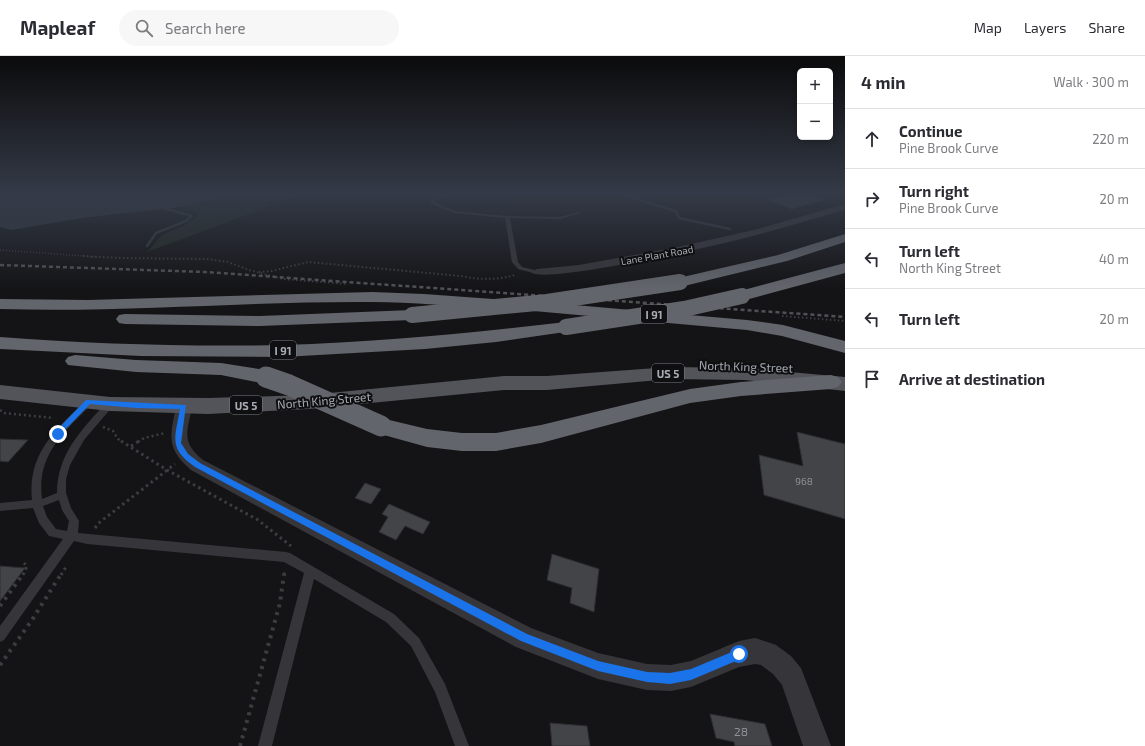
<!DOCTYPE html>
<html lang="en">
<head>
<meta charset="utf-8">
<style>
	:root { --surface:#fff; --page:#f7f7f7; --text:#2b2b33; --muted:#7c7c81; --line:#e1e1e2 }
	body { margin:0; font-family:"Exo 2",sans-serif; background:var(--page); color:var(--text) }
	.controls { position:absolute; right:12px; top:12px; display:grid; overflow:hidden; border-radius:6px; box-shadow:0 2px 6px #0003 }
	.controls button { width:36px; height:36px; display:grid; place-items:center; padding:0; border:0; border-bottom:1px solid var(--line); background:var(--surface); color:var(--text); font:20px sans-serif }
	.stop { position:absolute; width:12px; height:12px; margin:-9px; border:3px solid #1a73e8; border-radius:50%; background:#fff }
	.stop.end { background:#1a73e8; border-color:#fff; box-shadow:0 1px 4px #0008 }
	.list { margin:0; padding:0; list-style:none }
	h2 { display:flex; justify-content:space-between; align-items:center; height:52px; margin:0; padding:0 16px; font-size:17px }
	h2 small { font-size:13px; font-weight:400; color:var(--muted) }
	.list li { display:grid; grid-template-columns:26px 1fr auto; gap:12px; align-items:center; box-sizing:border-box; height:60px; padding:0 16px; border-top:1px solid var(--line) }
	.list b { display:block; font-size:15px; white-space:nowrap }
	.list p { margin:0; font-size:13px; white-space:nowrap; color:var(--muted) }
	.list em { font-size:13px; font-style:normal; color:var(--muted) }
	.icon { flex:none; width:22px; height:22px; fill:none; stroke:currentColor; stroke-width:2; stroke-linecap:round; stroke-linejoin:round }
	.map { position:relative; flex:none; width:845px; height:690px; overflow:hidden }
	header { display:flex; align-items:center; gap:24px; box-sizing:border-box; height:56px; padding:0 20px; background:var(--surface); border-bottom:1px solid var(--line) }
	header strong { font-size:19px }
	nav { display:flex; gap:22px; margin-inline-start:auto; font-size:14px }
	.search { width:280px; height:36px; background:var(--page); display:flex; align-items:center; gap:10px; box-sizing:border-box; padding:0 14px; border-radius:22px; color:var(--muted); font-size:15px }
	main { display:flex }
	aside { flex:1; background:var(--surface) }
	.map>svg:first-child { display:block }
	.green { fill:#212821 }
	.water { fill:#2f373d }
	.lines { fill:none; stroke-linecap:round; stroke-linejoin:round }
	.stream { stroke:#2f373d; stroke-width:2.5 }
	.building { fill:#434448; stroke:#2e2e31 }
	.path-far4 { stroke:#3c3d41; stroke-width:1.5; stroke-dasharray:1 2; stroke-linecap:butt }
	.path-far3 { stroke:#3c3d41; stroke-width:2; stroke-dasharray:1.5 2.5; stroke-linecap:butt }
	.path-far2 { stroke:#3c3d41; stroke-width:2.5; stroke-dasharray:2 3; stroke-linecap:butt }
	.path-far1 { stroke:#3c3d41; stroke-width:3; stroke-dasharray:2.5 3.5; stroke-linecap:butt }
	.path { stroke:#3c3d41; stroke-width:4; stroke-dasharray:3 5; stroke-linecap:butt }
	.service { fill:#36363a; fill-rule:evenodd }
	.minor { fill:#36363a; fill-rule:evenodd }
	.primary { fill:#525459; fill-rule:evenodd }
	.motorway { fill:#62656b; fill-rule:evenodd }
	.rail { stroke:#4f5155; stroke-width:2.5; stroke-dasharray:4 3; stroke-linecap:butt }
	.motorway-bridge-far1 { stroke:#62656b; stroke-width:16 }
	.motorway-bridge { stroke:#62656b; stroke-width:21 }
	.route { fill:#1a73e8 }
	.labels { text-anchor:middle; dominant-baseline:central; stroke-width:4; stroke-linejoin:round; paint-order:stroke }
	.far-street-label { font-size:10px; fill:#a7acb4; stroke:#0f0f11 }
	.number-label { font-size:10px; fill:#8e9299 }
	.shield { fill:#0f0f11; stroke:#797d83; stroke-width:1 }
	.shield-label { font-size:11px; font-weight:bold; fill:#a7acb4 }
	.street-label { font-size:12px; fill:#a7acb4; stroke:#0f0f11 }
	.near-number-label { font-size:12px; fill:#8e9299 }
</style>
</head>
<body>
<header>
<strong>Mapleaf</strong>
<div class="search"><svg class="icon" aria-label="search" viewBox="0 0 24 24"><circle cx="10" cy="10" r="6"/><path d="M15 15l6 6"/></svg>Search here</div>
<nav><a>Map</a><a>Layers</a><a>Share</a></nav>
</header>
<main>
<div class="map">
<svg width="845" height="690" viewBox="0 0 845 690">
	<rect width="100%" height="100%" fill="#141416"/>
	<!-- green -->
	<g class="green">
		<polygon points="236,137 305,137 147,196 162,179 183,170 197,161 196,156 183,154 184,149"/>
		<polygon points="388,137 450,137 444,143"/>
	</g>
	<!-- water -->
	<polygon class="water" points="0,137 236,137 180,151 82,162 11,174 0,171"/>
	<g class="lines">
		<!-- stream -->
		<g class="stream">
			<polyline points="614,137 676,155 679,162 730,173"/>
			<polyline points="147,190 156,177 186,165 192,160 167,153 163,150"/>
		</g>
	</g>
	<!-- building -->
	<g class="building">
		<polygon points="795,137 806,137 826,143 792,153 768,144"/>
		<polygon points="797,376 845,388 845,463 764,439 759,399 803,410"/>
		<polygon points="0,383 28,384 8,406 0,405"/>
		<polygon points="365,427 381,433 371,448 355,442"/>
		<polygon points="389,448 430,466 423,478 405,470 396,484 379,476 388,461 382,458"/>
		<polygon points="552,498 599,513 594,556 570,547 572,532 547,524"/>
		<polygon points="0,510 25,512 0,545"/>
		<polygon points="710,658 765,668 772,690 735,690 734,686 716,682"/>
		<polygon points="550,667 587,670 590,690 552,690"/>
	</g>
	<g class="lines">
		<!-- path-far4 -->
		<polyline class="path-far4" points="0,194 98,201"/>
		<!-- path-far3 -->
		<g class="path-far3">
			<polyline points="83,200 120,202 207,203 228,206 249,214 283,223 348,228"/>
			<path d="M259 216 272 215 308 206 461 220C480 224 497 224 515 219"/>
			<polyline points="782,260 845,265"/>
		</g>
		<!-- path-far2 -->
		<g class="path-far2">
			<polyline points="0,354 4,357 54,362"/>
			<polyline points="103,371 113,375 118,383 123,386"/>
			<polyline points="138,386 144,382 165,377"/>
		</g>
		<!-- path-far1 -->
		<g class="path-far1">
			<polyline points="121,385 167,414 258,464 291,490"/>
			<polyline points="131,390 139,385"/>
			<polyline points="95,472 100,466 175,408"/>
			<polyline points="23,519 27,510 24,507"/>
			<polyline points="61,519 66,511"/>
			<polyline points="284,519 285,514"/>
		</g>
		<!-- path -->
		<g class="path">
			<polyline points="0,550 23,518"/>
			<polyline points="0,609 32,564 61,518"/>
			<polyline points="240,690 280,547 284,518"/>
		</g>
		<!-- service -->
		<g class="service">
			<polygon points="437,137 441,137 434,144 435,146 455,155 507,160 560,161 579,156 581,157 560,163 510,162 518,206 522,211 539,215 539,217 537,218 518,213 512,206 505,162 454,157 431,148 430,144"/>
			<path d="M89 343 92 344 93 346 92 348C64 376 36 399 42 443L57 437C57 398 82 373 107 346H113L114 348 113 350 84 384 70 409 66 423V437L71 452 79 465 78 477 286 496 290 497 394 558 419 582 445 628 469 690H455L435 636 411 590 386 566 314 523 272 690H258L304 517 284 506 87 488 74 485 4 584 0 586V570L63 483 49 480 39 467 33 452 0 455V447L32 444C27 398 56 373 86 344ZM59 444 62 454 69 465 67 475 56 473 47 461 43 450Z"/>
		</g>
		<!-- minor -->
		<g class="minor">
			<path d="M845 148V154C809 164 773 175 737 184 713 190 541 229 531 216L537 213 579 209 678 191 758 173Z"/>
			<path d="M184 345 190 347 192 351C187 377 181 386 203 404L531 572 598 597 647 608 671 609 691 605 739 585 755 582 776 589 791 600 801 612 831 690H803L782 629 773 618 761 609 755 608 739 611 691 631 671 635 647 634 598 623 516 591 191 414C166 393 170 380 176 351L178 347Z"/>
		</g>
		<!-- primary -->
		<polygon class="primary" points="670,311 745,312 845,321 845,335 745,324 670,323 547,334 504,334 309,353 208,358 110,355 0,343 0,329 110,341 208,342 309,339 504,320 547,320"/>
		<!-- motorway -->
		<g class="motorway">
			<polygon points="845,178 845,186 787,205 680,231 674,229 672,226 674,223 778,199"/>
			<polygon points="845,207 845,217 742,245 736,244 734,240 736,236"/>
			<path d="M372 236 424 238 493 243 499 244 502 248 499 252 493 253C453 250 413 246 372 246 248 245 124 257 0 253V243L88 244Z"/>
			<polygon points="528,245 747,264 783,269 845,285 845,297 782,280 747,274 522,254 519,250 522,246"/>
			<polygon points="412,254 418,255 421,259 418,263 412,264 260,270 125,268 119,267 116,263 119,259 125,258 260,260"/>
			<path d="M566 266 572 267 575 271 572 275 496 286 425 293 283 301 141 300 0 293V281C94 288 189 291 283 289 378 286 472 277 566 266Z"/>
			<polygon points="75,299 136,304 221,307 266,314 273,316 276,321 273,326 266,328 221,319 136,316 68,309 65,305 68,301"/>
			<polygon points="831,319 838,321 842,326 838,331 831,333 741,340 690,347 541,387 496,395 462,395 427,391 373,376 369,370 373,364 381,362 427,373 462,377 496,377 541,369 690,333 741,326"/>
		</g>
		<!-- rail -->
		<polyline class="rail" points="0,209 205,216 845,261"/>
		<!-- motorway-bridge-far1 -->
		<g class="motorway-bridge-far1">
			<polyline points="412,259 547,246 680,226"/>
			<polyline points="566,271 684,253 742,240"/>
		</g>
		<!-- motorway-bridge -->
		<polyline class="motorway-bridge" points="266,321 289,329 381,370"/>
	</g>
	<!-- sky -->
	<linearGradient id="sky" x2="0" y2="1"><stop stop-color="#0b0b0c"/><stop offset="0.59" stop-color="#343a47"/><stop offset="1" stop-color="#343a47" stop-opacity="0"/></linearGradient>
	<rect width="845" height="233" fill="url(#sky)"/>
	<!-- route -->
	<path class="route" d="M86 344 186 349 181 387 188 398 200 407 527 578 598 605 647 616 670 617 691 613 739 593 743 595 744 598 743 602 691 624 670 628 647 626 598 615 521 585 195 411C168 392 175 382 180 353L136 352 90 348 60 379H55V376Z"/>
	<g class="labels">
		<!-- far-street labels -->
		<g class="far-street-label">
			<text transform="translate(657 199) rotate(-10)">Lane Plant Road</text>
		</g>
		<!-- number labels -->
		<g class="number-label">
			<text x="804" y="425">968</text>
		</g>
		<!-- shield labels -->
		<g class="shield">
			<rect x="641" y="249" width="26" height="18" rx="3"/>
			<rect x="270" y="285" width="26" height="18" rx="3"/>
			<rect x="652" y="308" width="32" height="18" rx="3"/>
			<rect x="230" y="340" width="32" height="18" rx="3"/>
		</g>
		<g class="shield-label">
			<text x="654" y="258">I 91</text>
			<text x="283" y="294">I 91</text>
			<text x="668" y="317">US 5</text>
			<text x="246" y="349">US 5</text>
		</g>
		<!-- street labels -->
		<g class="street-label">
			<text transform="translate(746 310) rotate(2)">North King Street</text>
			<text transform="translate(324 344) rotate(-5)">North King Street</text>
		</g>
		<!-- near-number labels -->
		<g class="near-number-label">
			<text x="741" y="675">28</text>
		</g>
	</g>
</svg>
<div class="controls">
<button>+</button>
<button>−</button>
</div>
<div class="stop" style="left:739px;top:598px"></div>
<div class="stop end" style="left:58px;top:378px"></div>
</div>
<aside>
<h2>4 min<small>Walk · 300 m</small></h2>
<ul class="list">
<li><svg class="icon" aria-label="ahead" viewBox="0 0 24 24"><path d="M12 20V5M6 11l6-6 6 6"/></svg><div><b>Continue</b><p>Pine Brook Curve</p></div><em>220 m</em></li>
<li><svg class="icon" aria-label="right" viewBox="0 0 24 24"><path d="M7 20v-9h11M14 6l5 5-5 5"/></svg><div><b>Turn right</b><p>Pine Brook Curve</p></div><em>20 m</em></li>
<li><svg class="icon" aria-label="left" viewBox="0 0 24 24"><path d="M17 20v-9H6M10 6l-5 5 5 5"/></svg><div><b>Turn left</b><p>North King Street</p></div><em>40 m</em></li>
<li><svg class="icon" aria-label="left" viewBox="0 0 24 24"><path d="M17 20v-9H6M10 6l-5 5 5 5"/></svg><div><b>Turn left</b></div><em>20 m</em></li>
<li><svg class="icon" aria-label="arrive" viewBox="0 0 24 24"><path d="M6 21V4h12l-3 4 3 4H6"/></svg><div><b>Arrive at destination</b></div></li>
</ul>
</aside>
</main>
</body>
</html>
